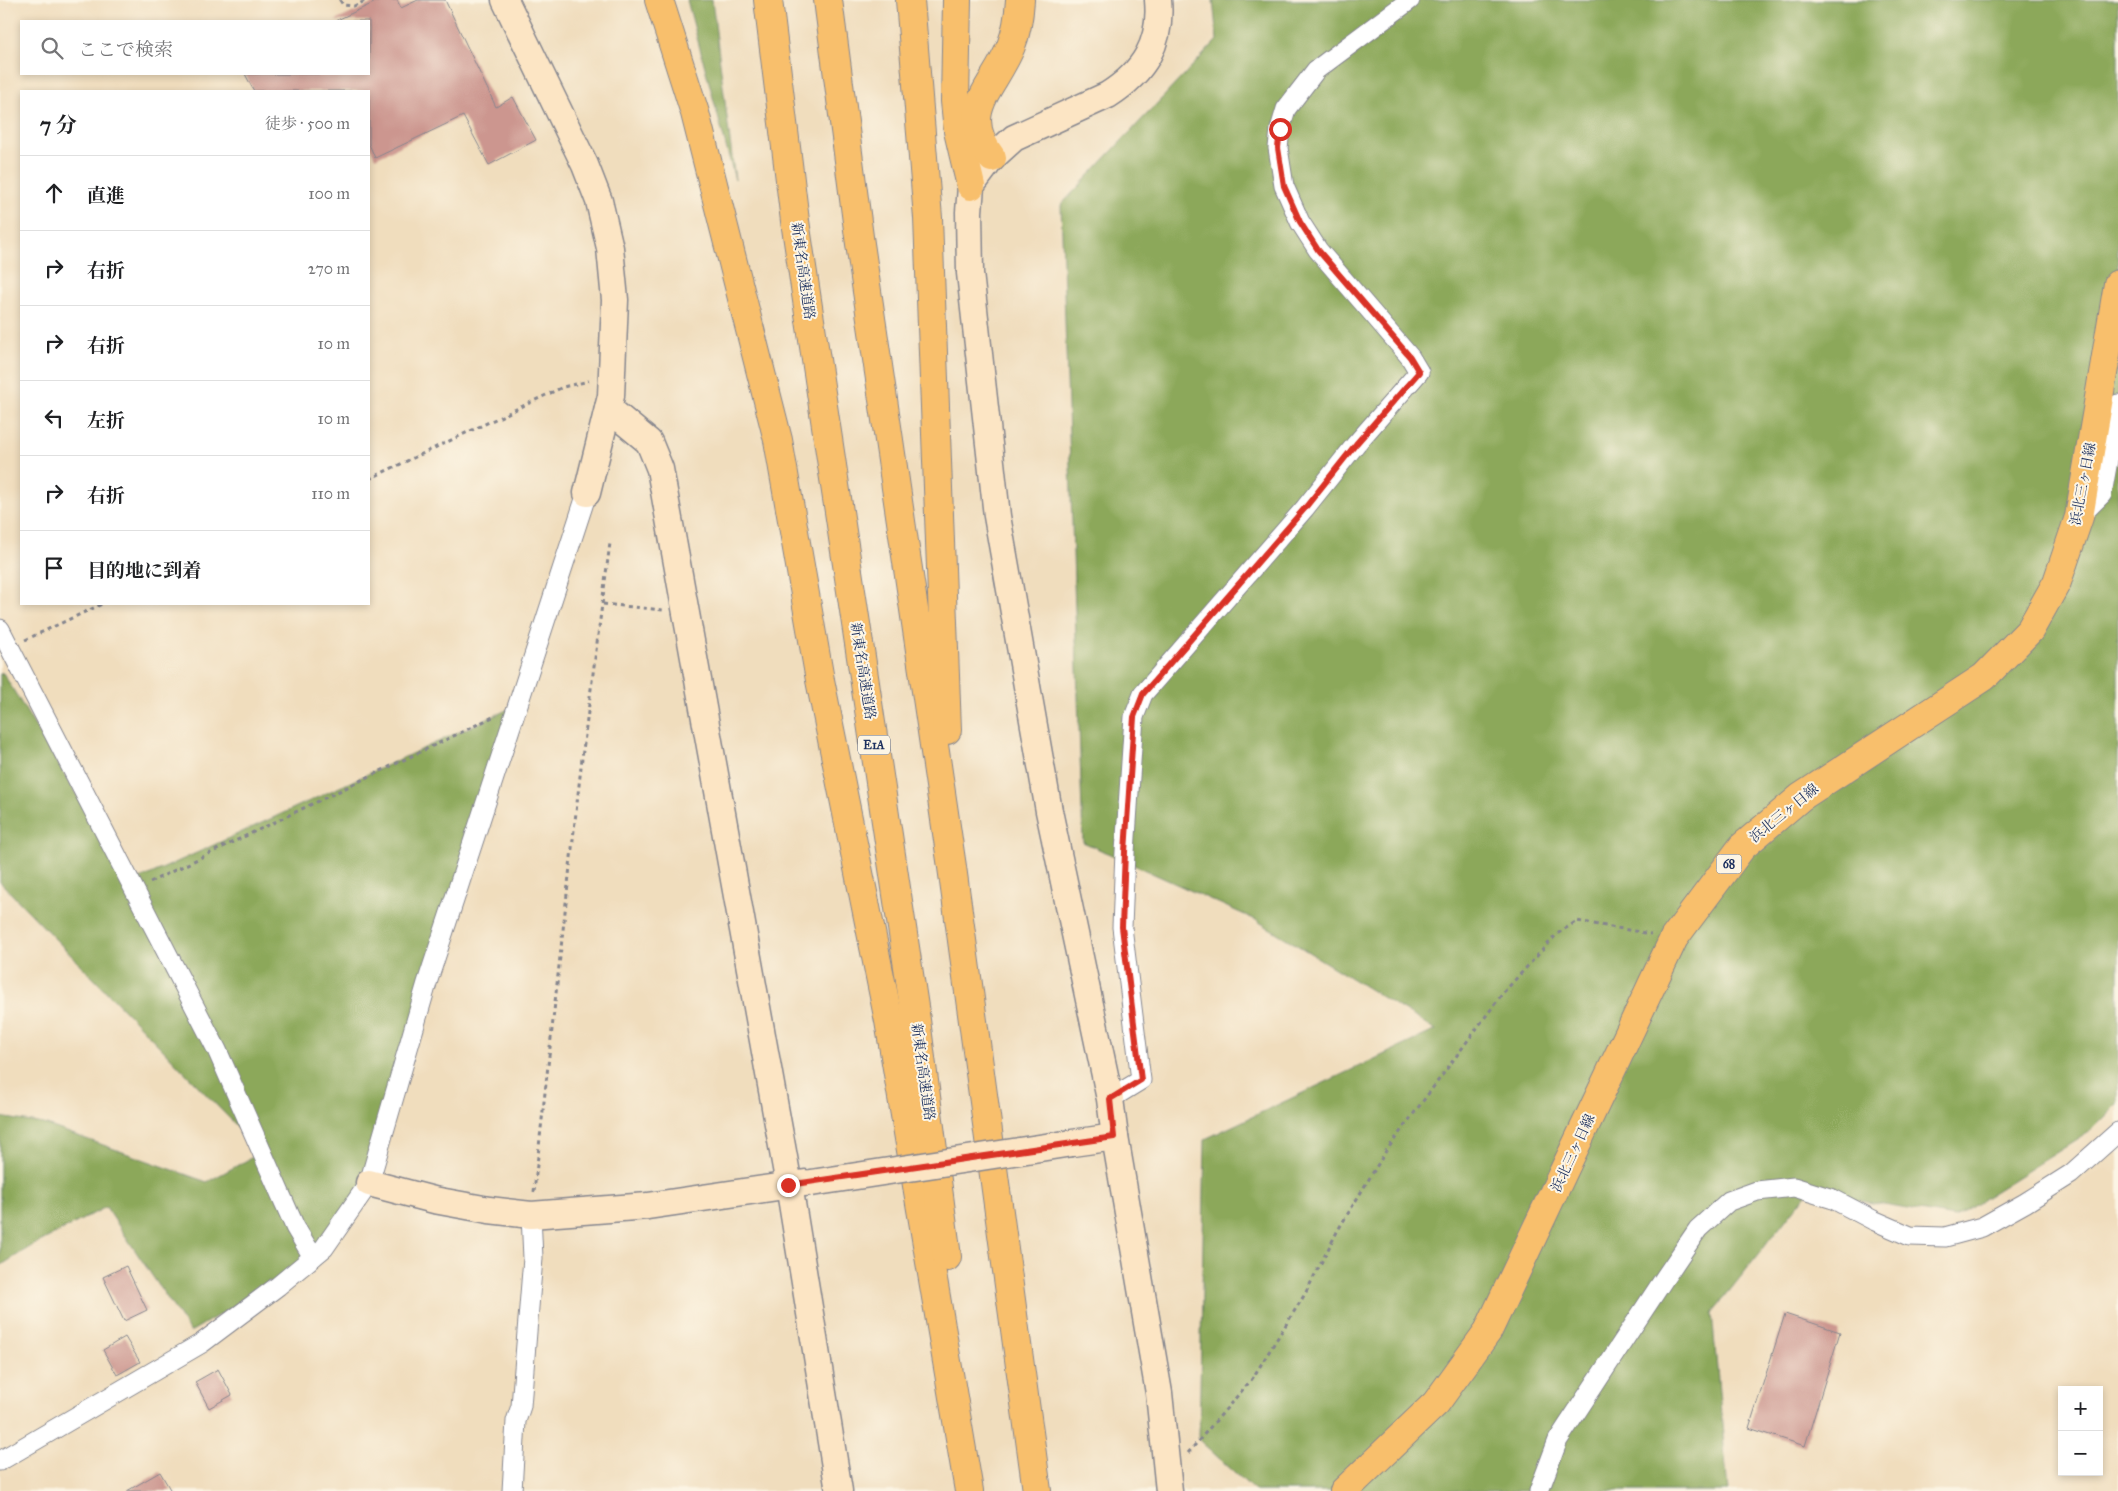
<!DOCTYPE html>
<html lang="ja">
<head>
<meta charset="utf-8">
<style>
	:root { --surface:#fff; --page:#f6f6f6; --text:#202124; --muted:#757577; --line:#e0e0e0 }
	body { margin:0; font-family:"IM FELL Great Primer","Noto Serif JP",serif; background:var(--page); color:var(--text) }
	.controls { position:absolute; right:15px; bottom:15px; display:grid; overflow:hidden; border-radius:0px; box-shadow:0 2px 8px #0003 }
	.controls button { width:45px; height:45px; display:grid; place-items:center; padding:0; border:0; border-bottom:1px solid var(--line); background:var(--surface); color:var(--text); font:25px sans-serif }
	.stop { position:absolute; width:15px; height:15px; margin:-11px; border:4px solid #d93025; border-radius:50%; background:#fff }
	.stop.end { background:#d93025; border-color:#fff; box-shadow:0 1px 5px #0008 }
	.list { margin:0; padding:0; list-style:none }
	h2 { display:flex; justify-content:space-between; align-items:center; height:65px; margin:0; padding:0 20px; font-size:21px }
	h2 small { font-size:16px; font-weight:400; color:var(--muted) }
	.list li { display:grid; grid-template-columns:32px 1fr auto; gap:15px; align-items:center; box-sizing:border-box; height:75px; padding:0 20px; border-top:1px solid var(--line) }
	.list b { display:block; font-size:19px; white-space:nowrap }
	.list em { font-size:16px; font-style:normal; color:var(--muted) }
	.icon { flex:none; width:28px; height:28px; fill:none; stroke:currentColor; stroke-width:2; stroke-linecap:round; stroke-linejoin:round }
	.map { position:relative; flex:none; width:2118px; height:1491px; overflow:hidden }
	.search { position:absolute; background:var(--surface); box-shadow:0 2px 8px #0003; left:20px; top:20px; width:350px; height:55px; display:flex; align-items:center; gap:12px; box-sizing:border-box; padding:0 18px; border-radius:0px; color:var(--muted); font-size:19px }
	.panel { position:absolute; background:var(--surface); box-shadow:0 2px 8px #0003; left:20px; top:90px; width:350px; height:515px; border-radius:0px }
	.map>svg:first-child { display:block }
	.forest { fill:#8ca85a; stroke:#546c5c }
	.building { fill:#cc968f }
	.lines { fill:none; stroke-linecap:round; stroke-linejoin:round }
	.street-casing { stroke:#86868e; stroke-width:21 }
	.secondary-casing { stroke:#86868e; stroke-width:29 }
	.primary-casing { stroke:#86868e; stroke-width:30 }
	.highway-casing { stroke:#86868e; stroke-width:30 }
	.path { stroke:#86868e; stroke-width:3; stroke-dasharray:4 4; stroke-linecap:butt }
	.street { stroke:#fff; stroke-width:19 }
	.secondary { stroke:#fce5c4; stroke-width:26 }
	.primary { stroke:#f8bf6c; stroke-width:28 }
	.highway { stroke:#f8bf6c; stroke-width:28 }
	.secondary-bridge-casing { stroke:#86868e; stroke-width:29; stroke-linecap:butt }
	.secondary-bridge { stroke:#fce5c4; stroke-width:26 }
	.route { stroke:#d93025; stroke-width:6 }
	.labels { text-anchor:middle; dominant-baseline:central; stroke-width:4; stroke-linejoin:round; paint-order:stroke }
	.shield { fill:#fcf5e5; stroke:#5e6a86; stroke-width:1 }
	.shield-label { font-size:12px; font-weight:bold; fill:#1b2f5e }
	.street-label { font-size:14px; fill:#1b2f5e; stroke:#fcf5e5 }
</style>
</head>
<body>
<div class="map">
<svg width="2118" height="1491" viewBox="0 0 2118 1491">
	<rect width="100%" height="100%" fill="#fcf5e5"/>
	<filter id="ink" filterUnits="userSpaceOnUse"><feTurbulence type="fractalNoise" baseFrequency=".02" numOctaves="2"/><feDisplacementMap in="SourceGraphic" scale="10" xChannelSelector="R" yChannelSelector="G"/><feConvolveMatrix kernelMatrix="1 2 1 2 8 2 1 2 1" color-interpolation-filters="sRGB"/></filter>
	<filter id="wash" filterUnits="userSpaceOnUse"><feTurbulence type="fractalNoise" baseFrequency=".0096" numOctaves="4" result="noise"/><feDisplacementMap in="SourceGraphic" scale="20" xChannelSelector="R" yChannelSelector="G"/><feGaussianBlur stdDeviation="1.12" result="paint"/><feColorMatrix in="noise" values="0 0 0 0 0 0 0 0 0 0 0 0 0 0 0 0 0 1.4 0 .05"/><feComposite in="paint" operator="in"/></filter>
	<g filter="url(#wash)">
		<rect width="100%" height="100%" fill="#f0ddbd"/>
		<!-- forest -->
		<g class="forest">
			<polygon points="687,0 712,0 735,180"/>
			<polygon points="1213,0 2118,0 2118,1104 2091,1131 1954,1217 1808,1192 1712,1313 1728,1491 1255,1491 1199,1440 1205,1139 1436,1030 1256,920 1083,842 1061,205 1217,40"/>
			<polygon points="3,673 129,881 140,879 509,709 371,1176 302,1266 190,1332 106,1207 30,1247 0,1266 0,1117 44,1124 207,1182 262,1152 0,882 0,674"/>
		</g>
		<g id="blocks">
			<!-- building -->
			<g class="building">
				<polygon points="380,0 397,0 401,8 418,0 445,0 496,107 513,97 536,140 489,165 463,116 375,158 369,144 369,91 254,91 245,74 369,74 369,21 335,21"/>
				<polygon points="126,1266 147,1310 124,1321 103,1277"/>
				<polygon points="1785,1314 1840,1332 1805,1446 1749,1428"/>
				<polygon points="125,1337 140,1362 117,1375 103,1350"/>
				<polygon points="218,1369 232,1395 209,1408 195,1382"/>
				<polygon points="160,1472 171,1491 127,1491"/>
			</g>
		</g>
	</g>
	<g filter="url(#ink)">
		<use href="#blocks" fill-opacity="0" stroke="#86868e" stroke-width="1"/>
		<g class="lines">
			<defs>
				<g id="street">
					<polyline points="2079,517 2102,494 2118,404"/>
					<polyline points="0,629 217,1050 295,1227 313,1257"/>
					<polyline points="1110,1099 1141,1080 1122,927 1125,852 1134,717 1143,694 1305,508 1356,444 1419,372 1410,357 1318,250 1300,222 1284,186 1278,148 1280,129 1286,109 1316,70 1410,0"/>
					<polyline points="0,1461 202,1343 278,1286 324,1248 369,1183 427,983 587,493"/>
					<polyline points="512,1491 516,1421 521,1406 533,1258 531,1215"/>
					<polyline points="1539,1491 1558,1440 1666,1276 1698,1229 1729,1201 1757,1191 1794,1187 1833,1199 1873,1220 1910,1236 1945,1237 1982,1227 2025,1203 2071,1174 2118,1132"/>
				</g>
				<g id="secondary">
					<polyline points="505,0 585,165 599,201 610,248 615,300 611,396 587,493"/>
					<path d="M1158 0C1162 43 1144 72 1108 95L1014 138 992 158 971 186 969 212 970 273 997 516 1049 811 1110 1099 1115 1137 1159 1393 1169 1491"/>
					<polyline points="608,408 649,442 660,469 789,1185 839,1491"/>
					<polyline points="1072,1143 1115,1137"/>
					<polyline points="369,1183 434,1200 489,1210 531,1215 648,1206 805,1183"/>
				</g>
				<polyline id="primary" points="1344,1491 1436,1403 1488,1331 1674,938 1742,847 1801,797 1984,677 2030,630 2057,582 2079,517 2118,284"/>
				<g id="highway">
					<polyline points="659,0 695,113 778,440 820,680 889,1021 969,1491"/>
					<polyline points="768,0 795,221 916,1020 947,1257"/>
					<polyline points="828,0 859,237 952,867 1037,1491"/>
					<polyline points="910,0 928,218 947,730"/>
					<polyline points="957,0 955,101 958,131 971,186"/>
					<path d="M992 158C956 111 994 89 1011 46 1017 31 1019 16 1020 0"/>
				</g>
			</defs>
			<!-- street casing -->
			<use href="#street" class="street-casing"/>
			<!-- secondary casing -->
			<use href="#secondary" class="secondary-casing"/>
			<!-- primary casing -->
			<use href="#primary" class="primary-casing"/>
			<!-- highway casing -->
			<use href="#highway" class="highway-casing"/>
			<!-- path -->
			<g class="path">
				<polyline points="340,0 343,5 354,6 367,0"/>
				<polyline points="369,479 563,387 589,381"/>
				<polyline points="603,604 663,610"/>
				<polyline points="25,640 102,604"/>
				<polyline points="150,882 493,717"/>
				<polyline points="534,1192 582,758 610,543"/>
				<polyline points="1188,1453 1252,1379 1305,1294 1338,1230 1386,1151 1503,993 1557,934 1577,921 1651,934"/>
			</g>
			<!-- street -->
			<use href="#street" class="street"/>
			<!-- secondary -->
			<use href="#secondary" class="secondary"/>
			<!-- primary -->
			<use href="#primary" class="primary"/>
			<!-- highway -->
			<use href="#highway" class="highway"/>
			<defs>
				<polyline id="secondary-bridge" points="811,1183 1072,1143"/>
			</defs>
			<!-- secondary-bridge casing -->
			<use href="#secondary-bridge" class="secondary-bridge-casing"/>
			<!-- secondary-bridge -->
			<use href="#secondary-bridge" class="secondary-bridge"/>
		</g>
	</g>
	<g class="lines" filter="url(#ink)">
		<!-- route -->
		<polyline class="route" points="788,1185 1114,1137 1110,1099 1141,1080 1122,927 1125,852 1134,717 1143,694 1305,508 1356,444 1419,372 1410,357 1318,250 1300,222 1284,186 1278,148 1280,129"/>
	</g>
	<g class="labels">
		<!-- shield labels -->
		<g class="shield">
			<rect x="858" y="735.5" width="32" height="19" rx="4"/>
			<rect x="1716.5" y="854.5" width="25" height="19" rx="4"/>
		</g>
		<g class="shield-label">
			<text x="874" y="745">E1A</text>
			<text x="1729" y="864">68</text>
		</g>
		<!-- street labels -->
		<g class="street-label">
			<text transform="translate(803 271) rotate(82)">新東名高速道路</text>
			<text transform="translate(2083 484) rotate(-79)">浜北三ヶ日線</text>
			<text transform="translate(863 671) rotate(81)">新東名高速道路</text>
			<text transform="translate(1784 813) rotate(-39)">浜北三ヶ日線</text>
			<text transform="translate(923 1072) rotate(82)">新東名高速道路</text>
			<text transform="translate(1573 1153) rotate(-65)">浜北三ヶ日線</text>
		</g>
	</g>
</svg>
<div class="controls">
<button>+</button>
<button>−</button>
</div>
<div class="stop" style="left:1280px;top:129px"></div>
<div class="stop end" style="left:788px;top:1185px"></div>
<div class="search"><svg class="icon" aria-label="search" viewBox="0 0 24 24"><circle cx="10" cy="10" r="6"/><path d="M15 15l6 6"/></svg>ここで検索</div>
<section class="panel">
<h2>7 分<small>徒歩 · 500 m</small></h2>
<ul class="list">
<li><svg class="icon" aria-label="ahead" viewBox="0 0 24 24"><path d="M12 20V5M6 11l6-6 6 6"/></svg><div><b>直進</b></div><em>100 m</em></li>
<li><svg class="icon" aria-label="right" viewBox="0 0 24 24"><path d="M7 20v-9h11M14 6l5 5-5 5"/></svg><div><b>右折</b></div><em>270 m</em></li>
<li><svg class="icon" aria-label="right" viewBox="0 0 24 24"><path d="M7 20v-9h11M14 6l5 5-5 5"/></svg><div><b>右折</b></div><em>10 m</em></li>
<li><svg class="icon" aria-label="left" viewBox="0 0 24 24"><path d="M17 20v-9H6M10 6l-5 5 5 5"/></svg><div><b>左折</b></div><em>10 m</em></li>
<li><svg class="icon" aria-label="right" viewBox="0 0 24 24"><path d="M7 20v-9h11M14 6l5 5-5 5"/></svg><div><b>右折</b></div><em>110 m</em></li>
<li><svg class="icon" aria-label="arrive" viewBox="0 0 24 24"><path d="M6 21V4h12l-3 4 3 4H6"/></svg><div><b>目的地に到着</b></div></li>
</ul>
</section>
</div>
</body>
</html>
